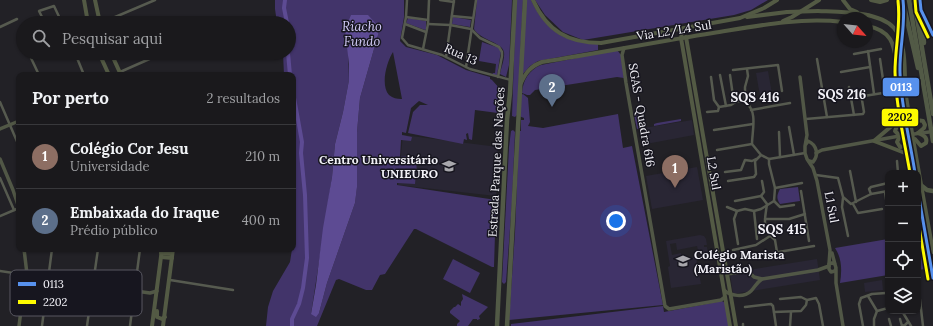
<!DOCTYPE html>
<html lang="pt">
<head>
<meta charset="utf-8">
<style>
	:root { --surface:#1a191c; --page:#232225; --text:#f1f3f6; --muted:#9fa0a3; --line:#38383b; --accent:#db2777 }
	body { margin:0; font-family:Lora,serif; background:var(--page); color:var(--text) }
	.controls { position:absolute; right:12px; bottom:12px; display:grid; overflow:hidden; border-radius:8px; box-shadow:0 1px 3px #0004 }
	.controls button { width:36px; height:36px; display:grid; place-items:center; padding:0; border:0; border-bottom:1px solid var(--line); background:var(--surface); color:var(--text); font:20px sans-serif }
	.compass { position:absolute; left:837px; top:12px; width:36px; height:36px; border-radius:50%; background:var(--surface); box-shadow:0 1px 3px #0004; rotate:117deg }
	.you { position:absolute; left:616px; top:221px; width:14px; height:14px; margin:-10px; border:3px solid #fff; border-radius:50%; background:#1a73e8; box-shadow:0 0 0 6px #1a73e833 }
	.badge { display:grid; place-items:center; width:26px; height:26px; border-radius:50%; background:var(--accent); color:#fff; font-size:13px; font-weight:700 }
	.pin { position:absolute; translate:-50% -33px; filter:drop-shadow(0 1px 2px #0008) }
	.pin::after { content:''; position:absolute; top:21px; width:14px; height:12px; background:inherit; clip-path:polygon(0 0,100% 0,50% 100%) }
	.list { margin:0; padding:0; list-style:none }
	h2 { display:flex; justify-content:space-between; align-items:center; height:52px; margin:0; padding:0 16px; font-size:17px }
	h2 small { font-size:13px; font-weight:400; color:var(--muted) }
	.list li { display:grid; grid-template-columns:26px 1fr auto; gap:12px; align-items:center; box-sizing:border-box; height:64px; padding:0 16px; border-top:1px solid var(--line) }
	.list b { display:block; font-size:15px; white-space:nowrap }
	.list p { margin:0; font-size:13px; white-space:nowrap; color:var(--muted) }
	.list em { font-size:13px; font-style:normal; color:var(--muted) }
	.icon { flex:none; width:22px; height:22px; fill:none; stroke:currentColor; stroke-width:2; stroke-linecap:round; stroke-linejoin:round }
	.map { position:relative; flex:none; width:933px; height:326px; overflow:hidden }
	.search { position:absolute; background:var(--surface); box-shadow:0 1px 3px #0004; left:16px; top:16px; width:280px; height:44px; display:flex; align-items:center; gap:10px; box-sizing:border-box; padding:0 14px; border-radius:22px; color:var(--muted); font-size:15px }
	.panel { position:absolute; background:var(--surface); box-shadow:0 1px 3px #0004; left:16px; top:72px; width:280px; height:180px; border-radius:8px }
	.map>svg:first-child { display:block }
	.built { fill:#292634 }
	.green { fill:#42346a; fill-rule:evenodd }
	.water { fill:#5d4b93 }
	.lines { fill:none; stroke-linecap:round; stroke-linejoin:round }
	.river { stroke:#5d4b93; stroke-width:4 }
	.street { stroke:#565a4f; stroke-width:2.5 }
	.secondary { stroke:#515746; stroke-width:3.5 }
	.primary { stroke:#535a44; stroke-width:4 }
	.highway { stroke:#525a46; stroke-width:4.5 }
	.primary-bridge { stroke:#535a44; stroke-width:4 }
	.bus-1-casing { stroke:#17161f; stroke-width:6 }
	.bus-2-casing { stroke:#17161f; stroke-width:6 }
	.bus-1 { stroke:#5791ed; stroke-width:3 }
	.bus-2 { stroke:#fefb00; stroke-width:3 }
	.labels { text-anchor:middle; dominant-baseline:central; stroke-width:3; stroke-linejoin:round; paint-order:stroke }
	.street-label { font-size:12px; fill:#f1f0f6; stroke:#17161f }
	.poi-label { font-size:12px; font-weight:bold; fill:#f1f0f6; stroke:#17161f; text-anchor:end }
	.water-label { font-size:13px; font-style:italic; fill:#d0c9f5; stroke:#17161f }
	.neighbourhood-label { font-size:13px; font-weight:bold; fill:#f1f0f6; stroke:#17161f }
	.key { fill:#17161f; stroke:#585760; stroke-width:1 }
	.key-label { font-size:11px; fill:#f1f0f6 }
	.line-badge { stroke:#17161f; stroke-width:1.5 }
	.badge-label { font-size:11px; text-anchor:middle; font-weight:bold; fill:#fff }
	.pale-badge-label { font-size:11px; text-anchor:middle; font-weight:bold; fill:#111 }
</style>
</head>
<body>
<div class="map">
<svg width="933" height="326" viewBox="0 0 933 326">
	<rect width="100%" height="100%" fill="#222126"/>
	<!-- built -->
	<g class="built">
		<polygon points="768,71 772,94 760,96 756,73"/>
		<polygon points="692,120 694,135 646,144 644,128"/>
		<polygon points="403,135 498,147 496,196 398,185"/>
		<polygon points="697,167 703,200 652,209 646,176"/>
		<polygon points="700,235 704,236 706,239 707,245 704,245 704,247 707,247 708,254 699,255 697,246 677,250 676,243 670,244 672,255 681,253 682,259 696,257 701,284 671,288 668,267 670,266 666,241"/>
		<polygon points="817,259 820,280 733,294 730,273"/>
		<polygon points="882,280 883,290 865,292 864,283"/>
	</g>
	<!-- green -->
	<g class="green">
		<path d="M275 0H404V17L400 41 406 47 437 55 466 70 490 77V79L492 80 500 89 498 113 475 110 472 140 469 139 468 133 466 134 467 140 464 139 463 144 408 133 413 112 420 105H428L419 101 411 108 406 133 402 132V135L412 137 411 141 401 140 400 157 405 156 414 158 417 162 415 184 397 183V185L496 200 494 267H492L416 229H414L385 274 380 275 372 290H366L339 279 336 280 317 326H266L268 307 273 291 290 262 292 249H293V75H284L283 53H289V23H277L275 9ZM378 35 360 98 357 132V186L355 203 327 283 319 313 311 314 332 177 335 144 343 112 349 80 348 47ZM393 52 402 99H401C397 99 393 98 389 95 380 85 387 61 393 52Z"/>
		<path d="M477 0H512L509 65 506 77 500 74C501 68 505 59 504 52 502 42 480 40 474 29Z"/>
		<polygon points="516,0 523,0 517,115 515,117 512,116"/>
		<path d="M526 0H531C538 15 549 30 564 37 573 41 588 42 598 44V50L538 61 530 66 522 75Z"/>
		<polygon points="535,0 768,0 751,10 734,15 583,40 563,32 545,15"/>
		<polygon points="453,17 471,20 470,27 452,24"/>
		<polygon points="408,18 426,21 426,29 425,30 406,23"/>
		<polygon points="482,42 499,48 501,51 497,75 492,75 493,73 495,73 496,64 479,61"/>
		<path d="M617 50 621 55 624 78 617 77 535 90 530 95H527L522 93C523 80 529 70 541 65Z"/>
		<polygon points="523,94 528,98 530,122 528,126 543,128 618,114 623,148 632,146 663,305 509,320 515,233 519,131 521,131 521,120 524,120 524,118 519,116 521,95"/>
		<polygon points="641,114 644,128 637,129 634,115"/>
		<polygon points="681,119 681,121 654,126 654,124 657,123"/>
		<polygon points="513,130 515,132 512,202 506,282 504,284 502,282 509,147 511,131"/>
		<path d="M798 187 800 201 780 204C776 198 777 195 780 189Z"/>
		<polygon points="918,234 920,234 926,269 918,270"/>
		<path d="M888 239V275L840 283C842 271 842 258 835 248Z"/>
		<polygon points="453,259 480,273 470,293 443,279"/>
		<polygon points="462,294 488,307 479,316 480,319 477,320 477,319 473,319 468,326 457,326 457,324 460,321 450,313 450,311 454,307 455,307 458,304 461,306 461,302 463,299"/>
		<polygon points="722,301 725,303 729,326 511,326 511,324 663,306 664,312"/>
	</g>
	<!-- water -->
	<polygon class="water" points="351,15 368,15 379,27 378,35 360,98 357,132 357,187 355,203 327,283 319,313 316,317 311,314 316,285 323,228 332,177 335,144 343,112 349,80 349,64 345,30"/>
	<g class="lines">
		<!-- river -->
		<g class="river">
			<polyline points="285,0 284,8 287,23"/>
			<polyline points="288,53 290,75"/>
			<polyline points="292,326 292,319 299,304 303,288 307,258 305,195 301,153 302,142 293,92"/>
		</g>
		<!-- street -->
		<g class="street">
			<polyline points="407,0 406,17 402,38 408,45 442,55 470,69 511,80"/>
			<polyline points="440,0 454,2"/>
			<polyline points="452,16 473,18"/>
			<polyline points="42,17 39,11 54,6 62,23"/>
			<polyline points="406,17 428,20"/>
			<polyline points="101,23 155,0"/>
			<polyline points="405,24 426,32"/>
			<polyline points="428,24 450,25 471,29 480,38 499,47 502,52 502,56 498,77"/>
			<polyline points="0,27 17,19"/>
			<polyline points="423,49 428,24 429,0"/>
			<polyline points="868,51 874,94"/>
			<polyline points="75,53 84,75"/>
			<polyline points="854,54 881,49"/>
			<polyline points="446,57 454,0"/>
			<polyline points="31,58 39,75"/>
			<polyline points="817,59 827,117"/>
			<polyline points="880,59 885,93"/>
			<polyline points="466,67 476,0"/>
			<polyline points="733,70 778,65 782,91"/>
			<polyline points="120,72 163,53"/>
			<polyline points="841,72 870,67"/>
			<polyline points="720,75 726,106"/>
			<polyline points="730,75 733,96 737,101"/>
			<path d="M711 77 714 100 719 107 731 105 737 101C740 101 744 101 746 103 758 111 752 132 752 144L761 155 769 159"/>
			<polyline points="849,87 854,115"/>
			<polyline points="745,101 745,87 748,76 747,69"/>
			<polyline points="0,102 19,146"/>
			<polyline points="751,110 790,103"/>
			<polyline points="707,112 718,111 719,107"/>
			<polyline points="806,119 863,114 864,112 862,100 864,96 889,92"/>
			<polyline points="789,127 794,155"/>
			<polyline points="714,130 753,124"/>
			<polyline points="779,132 780,157"/>
			<polyline points="717,150 752,144"/>
			<polyline points="769,159 769,164 775,188 774,201 780,207 794,205"/>
			<polyline points="769,159 805,153"/>
			<polyline points="897,161 898,173"/>
			<polyline points="850,171 856,202"/>
			<polyline points="725,172 741,170 745,160 752,161 756,159"/>
			<polyline points="816,175 838,178 843,197 851,204 871,194 888,191"/>
			<polyline points="0,178 14,210"/>
			<polyline points="728,181 754,177 756,174 755,161 761,155"/>
			<polyline points="775,188 802,183"/>
			<polyline points="801,191 809,241"/>
			<polyline points="885,192 888,212"/>
			<polyline points="871,194 869,189 871,187 888,183"/>
			<path d="M761 196 767 204C765 219 761 229 775 240L777 252"/>
			<polyline points="761,196 764,192 762,181"/>
			<polyline points="843,198 842,207 848,236"/>
			<polyline points="735,201 761,196"/>
			<polyline points="853,204 858,213 882,209"/>
			<polyline points="727,207 737,211 745,209 754,211 761,209 774,201"/>
			<polyline points="737,211 734,219 738,244"/>
			<polyline points="754,211 757,239"/>
			<polyline points="0,216 19,208"/>
			<polyline points="765,219 789,219 805,214"/>
			<polyline points="733,250 756,245 770,236"/>
			<polyline points="755,256 814,246"/>
			<polyline points="0,271 20,274"/>
			<polyline points="170,280 233,290"/>
			<polyline points="919,292 923,326"/>
			<polyline points="868,296 877,311"/>
			<polyline points="780,299 801,297 807,300"/>
			<polyline points="745,307 771,304 773,306 776,326"/>
			<polyline points="902,311 911,326"/>
			<polyline points="774,312 801,311 806,305 807,300 816,298 819,304 823,326"/>
			<polyline points="889,319 891,326"/>
			<polyline points="900,319 902,326 905,325 908,322"/>
			<polyline points="743,324 743,326"/>
			<polyline points="42,326 52,249"/>
			<polyline points="87,326 98,249"/>
			<polyline points="130,326 140,249"/>
			<polyline points="790,326 791,312"/>
			<polyline points="863,326 859,304 861,298 872,294 886,293"/>
			<polyline points="874,326 874,319 877,311 888,308"/>
		</g>
		<!-- secondary -->
		<g class="secondary">
			<polyline points="624,48 622,55 626,83 665,306 669,309 721,300 725,297"/>
			<polyline points="800,77 807,135 805,146 805,153 807,159 813,168 817,181 830,250 829,264"/>
			<polyline points="0,129 19,121"/>
			<polyline points="914,134 929,132"/>
			<path d="M806 144 808 141C817 145 819 155 813 162L809 161"/>
			<polyline points="816,153 822,150 905,135"/>
			<polyline points="0,159 13,190 19,208"/>
			<polyline points="24,249 27,274"/>
			<polyline points="832,253 836,268 835,271 831,272 829,269 829,264 832,263 835,264"/>
			<polyline points="836,270 836,283 843,326"/>
			<polygon points="26,273 29,277 27,279 25,280 20,274"/>
			<polyline points="727,274 748,271 754,277 762,279"/>
			<polyline points="28,278 48,279 150,293 157,291"/>
			<path d="M724 290C730 296 744 298 751 291 755 287 756 283 762 279L818 270 829 266"/>
			<polyline points="19,326 24,287 24,279"/>
		</g>
		<!-- primary -->
		<g class="primary">
			<polyline points="84,0 88,23"/>
			<polyline points="95,0 100,23"/>
			<path d="M533 0C547 31 568 43 601 43L740 18 764 8 777 0"/>
			<polyline points="843,0 850,9 857,12"/>
			<polyline points="871,0 880,2 887,0"/>
			<polyline points="903,0 905,11 903,26"/>
			<polyline points="920,0 921,10 933,35"/>
			<path d="M818 11C839 12 879 11 894 28 899 34 902 42 903 50 906 65 904 81 906 96 914 148 924 200 933 252"/>
			<polyline points="747,17 787,12"/>
			<polyline points="783,21 792,17 819,0"/>
			<path d="M867 26C895 31 894 48 898 71"/>
			<polyline points="688,27 682,32 681,38 730,326"/>
			<polyline points="686,37 736,326"/>
			<polyline points="99,53 109,75"/>
			<polyline points="111,53 121,75"/>
			<polyline points="900,57 901,88 915,173"/>
			<path d="M521 83C526 72 531 66 542 62 599 53 656 42 713 33 756 26 800 17 843 22"/>
			<polyline points="904,110 901,118 874,141 905,153 912,158"/>
			<polyline points="912,125 917,120 923,121 925,125 924,128 918,133"/>
			<polyline points="900,136 897,142 900,147 905,146 909,140"/>
			<polyline points="900,136 895,131 897,126 902,124 908,129"/>
			<path d="M915 139 921 146 926 143C928 137 923 135 918 133"/>
			<polyline points="918,192 933,278"/>
			<polyline points="161,253 172,254"/>
			<polyline points="161,257 172,258"/>
			<polyline points="157,311 157,317 162,319 165,317"/>
			<polyline points="152,326 162,249"/>
			<polyline points="163,326 173,249"/>
		</g>
		<!-- highway -->
		<g class="highway">
			<polyline points="909,0 933,141"/>
			<polyline points="914,0 933,114"/>
			<polyline points="921,10 924,43"/>
			<polyline points="905,11 918,68"/>
			<polyline points="922,186 927,190 933,191"/>
			<polyline points="497,326 507,120 510,93 515,0"/>
			<polyline points="507,326 525,0"/>
		</g>
		<!-- primary-bridge -->
		<g class="primary-bridge">
			<polyline points="787,12 818,11"/>
			<polyline points="900,57 903,26"/>
		</g>
		<defs>
			<g id="bus-1">
				<path d="M903 0C906 25 899 49 900 73 901 107 910 140 915 173"/>
				<polyline points="920,0 921,10 933,35"/>
				<polyline points="918,192 933,278"/>
			</g>
			<g id="bus-2">
				<polyline points="915,0 916,12 928,37"/>
				<path d="M898 1C901 25 895 48 895 72 896 106 904 139 910 173"/>
				<polyline points="918,221 928,279"/>
			</g>
		</defs>
		<!-- bus-1 casing -->
		<use href="#bus-1" class="bus-1-casing"/>
		<!-- bus-2 casing -->
		<use href="#bus-2" class="bus-2-casing"/>
		<!-- bus-1 -->
		<use href="#bus-1" class="bus-1"/>
		<!-- bus-2 -->
		<use href="#bus-2" class="bus-2"/>
	</g>
	<!-- icons -->
	<defs>
		<symbol id="university-bare" viewBox="-9 -9 18 18"><path d="M0-5L7-2L0 1L-7-2ZM-4 1L0 2.5L4 1V4Q0 6-4 4Z" fill="#a9a8ad" stroke="#17161f" stroke-width="2.5" paint-order="stroke"/></symbol>
	</defs>
	<g fill-rule="evenodd">
		<use href="#university-bare" x="439" y="156" width="20" height="20"/>
		<use href="#university-bare" x="673" y="251" width="20" height="20"/>
	</g>
	<g class="labels">
		<!-- street labels -->
		<g class="street-label">
			<text transform="translate(674 30) rotate(-9)">Via L2/L4 Sul</text>
			<text transform="translate(461 54) rotate(24)">Rua 13</text>
			<text transform="translate(642 115) rotate(80)">SGAS - Quadra 616</text>
			<text transform="translate(496 162) rotate(-87)">Estrada Parque das Nações</text>
			<text transform="translate(714 173) rotate(80)">L2 Sul</text>
			<text transform="translate(832 207) rotate(79)">L1 Sul</text>
		</g>
		<!-- poi labels -->
		<g class="poi-label">
			<text x="438" y="159">Centro Universitário<tspan x="438" dy="14">UNIEURO</tspan></text>
			<text x="694" y="254" text-anchor="start">Colégio Marista<tspan x="694" dy="14">(Maristão)</tspan></text>
		</g>
		<!-- water labels -->
		<g class="water-label">
			<text x="362" y="26">Riacho<tspan x="362" dy="15">Fundo</tspan></text>
		</g>
		<!-- neighbourhood labels -->
		<g class="neighbourhood-label">
			<text x="842" y="94">SQS 216</text>
			<text x="755" y="97">SQS 416</text>
			<text x="782" y="229">SQS 415</text>
		</g>
	</g>
	<!-- legend -->
	<rect x="10" y="270" width="132" height="46" rx="6" class="key"/>
	<rect x="18" y="282" width="18" height="4" fill="#5791ed"/>
	<rect x="18" y="300" width="18" height="4" fill="#fefb00"/>
	<g class="key-label">
		<text x="43" y="288">0113</text>
		<text x="43" y="306">2202</text>
	</g>
	<g class="line-badge">
		<rect x="882" y="77" width="38" height="20" rx="4" fill="#5791ed"/>
		<rect x="881" y="108" width="38" height="19" rx="4" fill="#fefb00"/>
	</g>
	<g class="badge-label">
		<text x="901" y="91">0113</text>
	</g>
	<g class="pale-badge-label">
		<text x="900" y="121">2202</text>
	</g>
</svg>
<div class="controls">
<button>+</button>
<button>−</button>
<button><svg class="icon" aria-label="locate" viewBox="0 0 24 24"><circle cx="12" cy="12" r="6"/><path d="M12 2v4M12 18v4M2 12h4M18 12h4"/></svg></button>
<button><svg class="icon" aria-label="layers" viewBox="0 0 24 24"><path d="M12 4l9 5-9 5-9-5zM3 14l9 5 9-5"/></svg></button>
</div>
<svg class="compass" viewBox="-18 -18 36 36"><path d="M0-13l5 13h-10z" fill="#e53935"/><path d="M0 13l5-13h-10z" fill="#9fa0a3"/></svg>
<div class="you"></div>
<div class="pin badge" style="left:675px;top:188px;background:#8d6e63">1</div>
<div class="pin badge" style="left:552px;top:107px;background:#5c6f8a">2</div>
<div class="search"><svg class="icon" aria-label="search" viewBox="0 0 24 24"><circle cx="10" cy="10" r="6"/><path d="M15 15l6 6"/></svg>Pesquisar aqui</div>
<section class="panel">
<h2>Por perto<small>2 resultados</small></h2>
<ul class="list">
<li><span class="badge" style="background:#8d6e63">1</span><div><b>Colégio Cor Jesu</b><p>Universidade</p></div><em>210 m</em></li>
<li><span class="badge" style="background:#5c6f8a">2</span><div><b>Embaixada do Iraque</b><p>Prédio público</p></div><em>400 m</em></li>
</ul>
</section>
</div>
</body>
</html>
